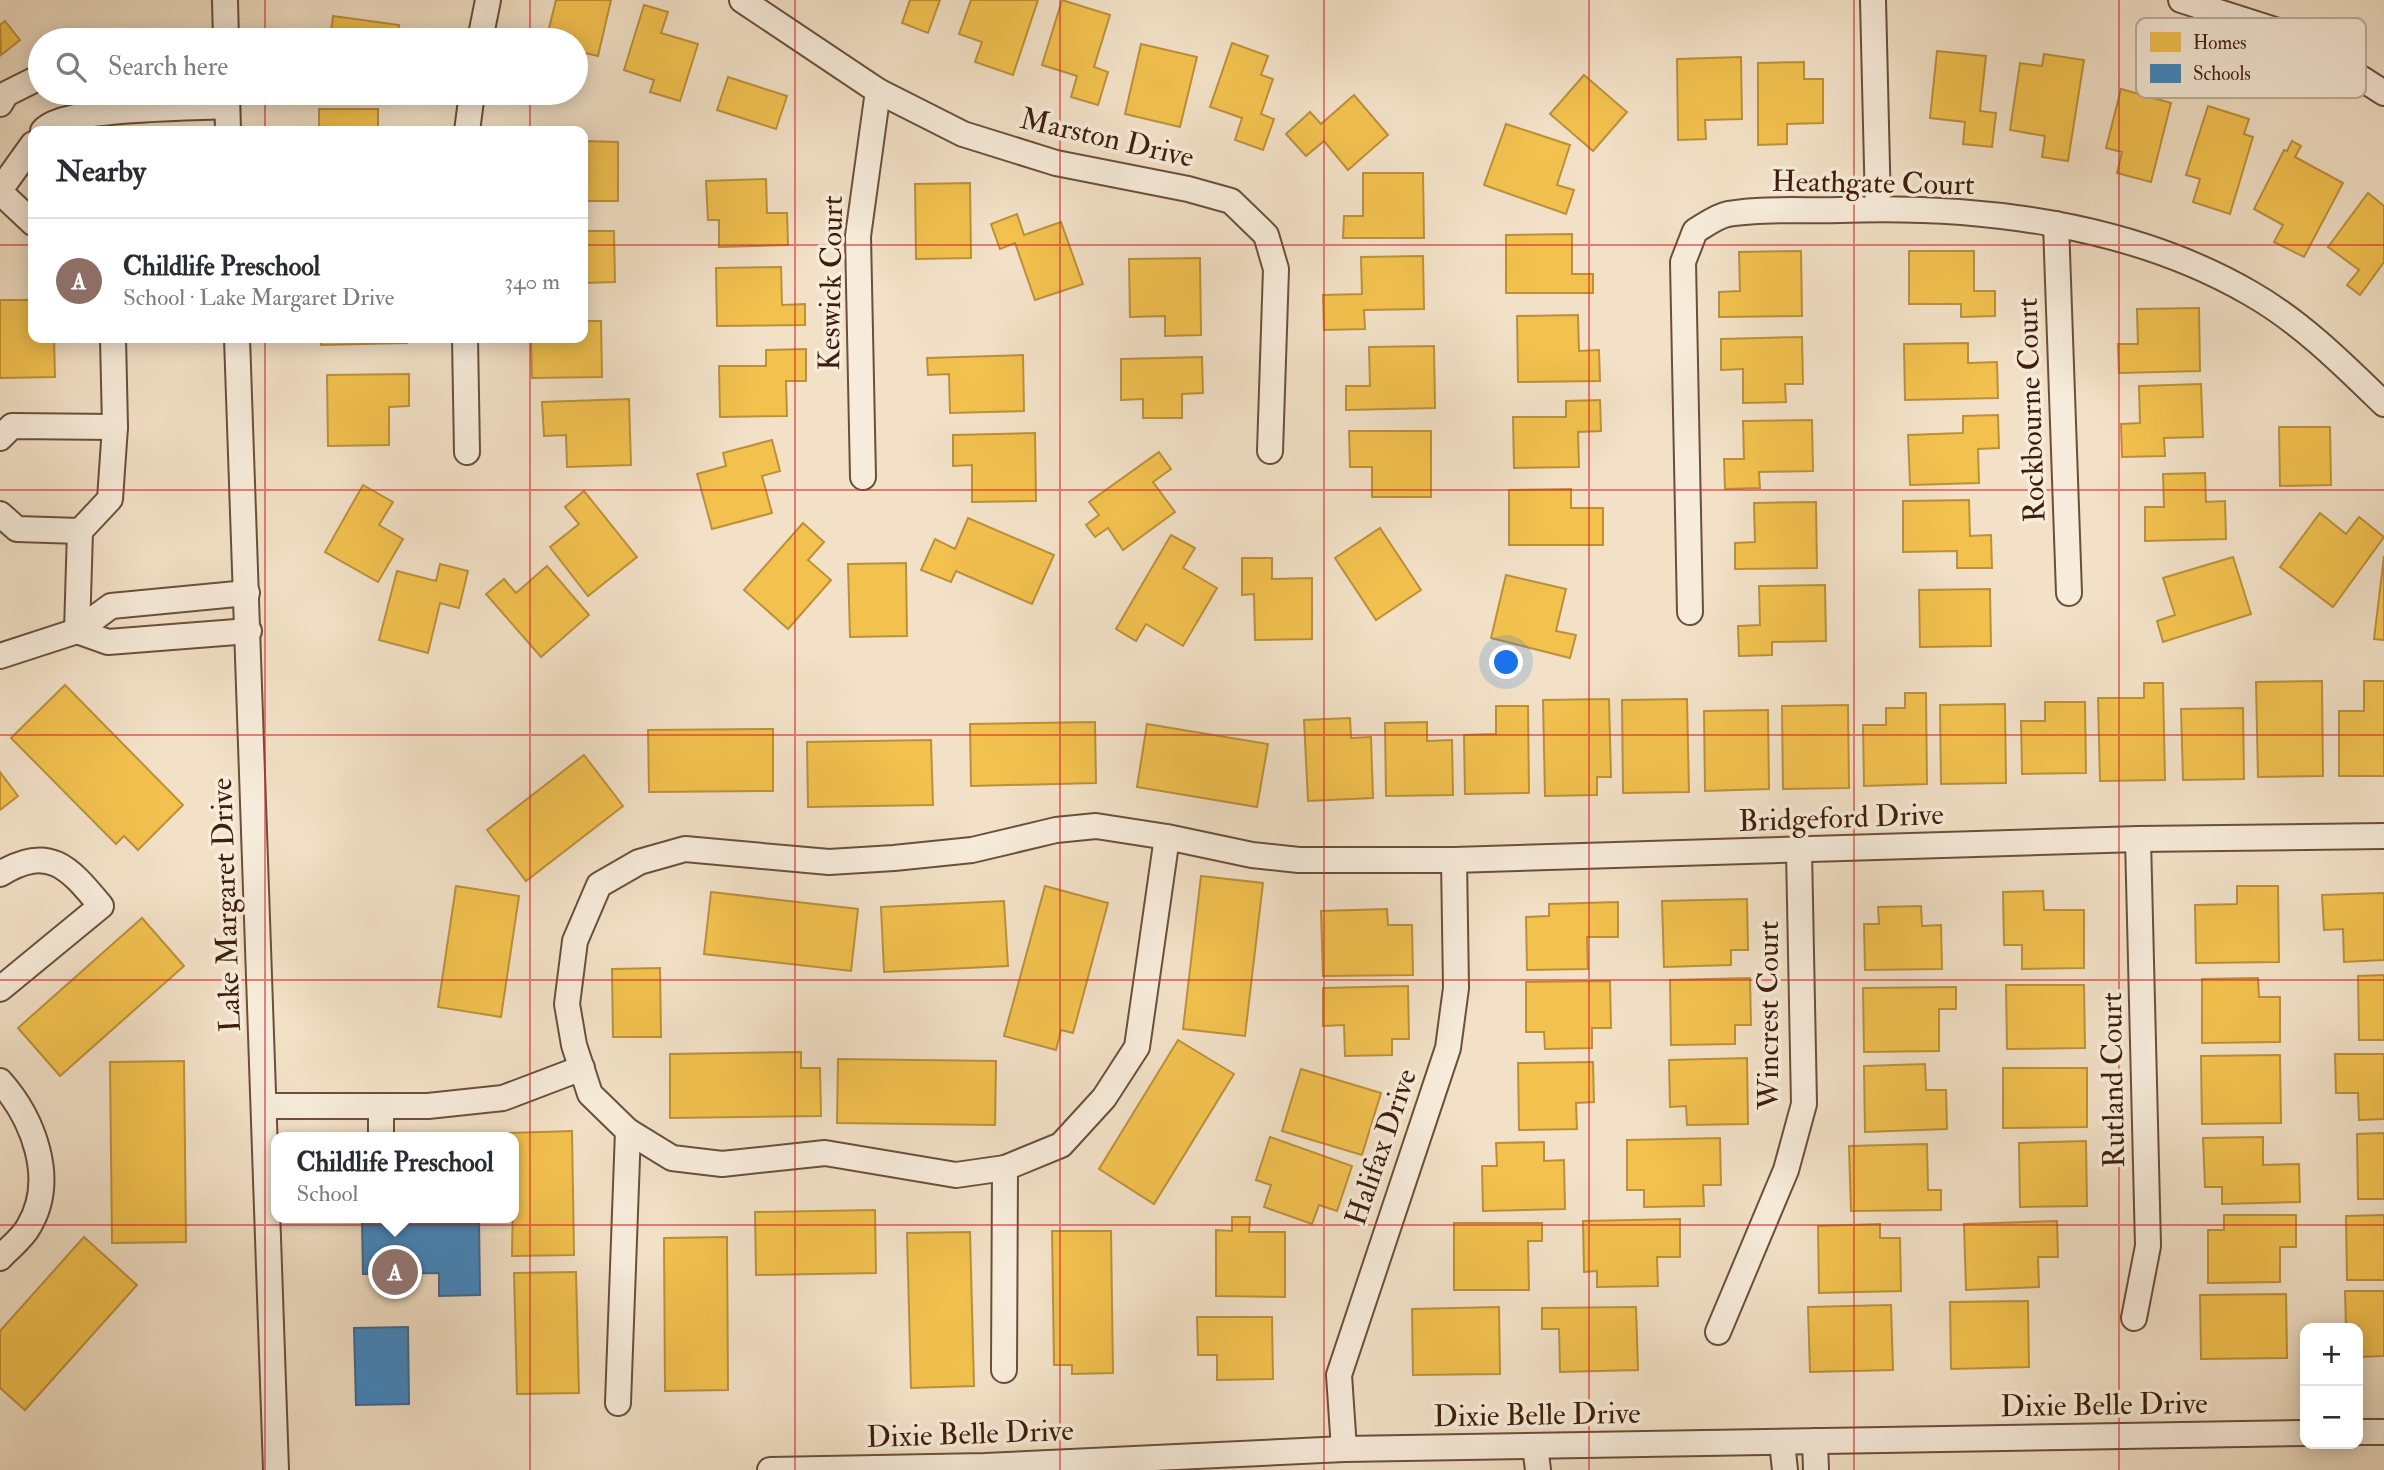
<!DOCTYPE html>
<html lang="en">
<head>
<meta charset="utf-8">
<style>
	:root { --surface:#fff; --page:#f7f7f7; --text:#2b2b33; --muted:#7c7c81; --line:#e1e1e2; --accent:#d93025 }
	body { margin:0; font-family:"IM FELL Double Pica",serif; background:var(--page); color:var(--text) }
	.controls { position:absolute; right:21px; bottom:21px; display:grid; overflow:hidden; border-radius:14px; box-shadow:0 4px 18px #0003 }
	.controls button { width:63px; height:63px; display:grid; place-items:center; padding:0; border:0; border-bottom:2px solid var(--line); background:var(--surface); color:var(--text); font:35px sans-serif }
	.you { position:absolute; left:1507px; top:663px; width:24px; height:24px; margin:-18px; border:5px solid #fff; border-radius:50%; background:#1a73e8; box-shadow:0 0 0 10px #1a73e833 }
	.badge { display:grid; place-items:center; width:46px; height:46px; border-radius:50%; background:var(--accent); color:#fff; font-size:23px; font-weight:700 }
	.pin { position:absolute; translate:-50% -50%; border:4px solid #fff; box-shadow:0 2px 7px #0006 }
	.popup { position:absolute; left:271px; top:1132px; width:248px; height:91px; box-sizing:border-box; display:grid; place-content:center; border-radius:14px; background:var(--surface); filter:drop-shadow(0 2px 5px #0005); font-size:23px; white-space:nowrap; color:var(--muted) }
	.popup b { font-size:26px; color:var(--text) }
	.popup::after { content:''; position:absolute; left:50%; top:100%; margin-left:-14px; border:14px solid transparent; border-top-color:var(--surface) }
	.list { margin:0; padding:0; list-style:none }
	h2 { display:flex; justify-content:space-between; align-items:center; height:91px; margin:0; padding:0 28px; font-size:30px }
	h2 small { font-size:23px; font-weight:400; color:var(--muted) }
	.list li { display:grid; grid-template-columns:46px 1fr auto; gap:21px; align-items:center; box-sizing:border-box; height:126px; padding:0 28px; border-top:2px solid var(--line) }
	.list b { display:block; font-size:26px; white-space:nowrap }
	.list p { margin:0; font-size:23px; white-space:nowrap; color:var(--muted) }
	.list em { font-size:23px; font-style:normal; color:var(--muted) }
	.icon { flex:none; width:38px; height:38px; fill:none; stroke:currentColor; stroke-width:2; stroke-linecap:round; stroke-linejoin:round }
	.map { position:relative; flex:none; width:2384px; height:1470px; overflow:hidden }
	.search { position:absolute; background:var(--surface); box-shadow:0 4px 18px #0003; left:28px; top:28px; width:560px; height:77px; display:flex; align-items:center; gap:18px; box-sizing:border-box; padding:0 24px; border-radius:38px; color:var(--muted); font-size:26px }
	.panel { position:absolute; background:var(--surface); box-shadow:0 4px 18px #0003; left:28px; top:126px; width:560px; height:217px; border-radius:14px }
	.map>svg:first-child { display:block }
	.homes { fill:#f2c14e; stroke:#bc903a; stroke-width:2 }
	.schools { fill:#3f88c5; stroke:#3f688d; stroke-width:2 }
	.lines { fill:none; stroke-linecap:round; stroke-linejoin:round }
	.minor-casing { stroke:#6c4f39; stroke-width:28 }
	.minor { stroke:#f7ecdb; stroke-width:24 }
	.grid { fill:none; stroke:#d62828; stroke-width:2; stroke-opacity:0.55 }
	.labels { text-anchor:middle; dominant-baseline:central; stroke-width:7; stroke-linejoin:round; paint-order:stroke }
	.street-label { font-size:30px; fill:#3f1e0a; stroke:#f7ecdb }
	.key { fill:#f7ecdb; stroke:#c0ae9c; stroke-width:2 }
	.key-label { font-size:19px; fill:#3f1e0a }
</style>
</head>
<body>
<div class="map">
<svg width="2384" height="1470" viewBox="0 0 2384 1470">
	<rect width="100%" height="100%" fill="#f2e1c7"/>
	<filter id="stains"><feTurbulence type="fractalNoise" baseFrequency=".00286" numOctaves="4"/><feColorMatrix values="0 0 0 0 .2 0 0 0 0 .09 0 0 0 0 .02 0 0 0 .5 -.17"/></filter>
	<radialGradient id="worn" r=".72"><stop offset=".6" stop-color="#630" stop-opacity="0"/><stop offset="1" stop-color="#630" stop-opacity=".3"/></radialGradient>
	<!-- homes -->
	<g class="homes">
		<polygon points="556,0 611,0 598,56 576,51 576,40 546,40"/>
		<polygon points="910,0 940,0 928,33 902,23"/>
		<polygon points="971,0 1038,0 1013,75 975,62 982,42 959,34"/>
		<polygon points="1062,0 1110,15 1094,67 1108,72 1098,105 1071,97 1077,76 1042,65"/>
		<polygon points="644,5 668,12 661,33 698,44 680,101 650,92 654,80 624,70"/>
		<polygon points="333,16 399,25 397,40 330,40"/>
		<polygon points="5,21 20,40 1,55 0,25"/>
		<polygon points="1232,43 1268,56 1261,75 1273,79 1261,114 1274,119 1263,150 1235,140 1242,118 1210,107"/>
		<polygon points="1141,44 1197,57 1180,127 1125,114"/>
		<polygon points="1937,51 1986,56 1980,111 1996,113 1992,147 1963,144 1965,122 1930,118"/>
		<polygon points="2044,54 2084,60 2068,161 2042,157 2045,136 2010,130 2020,63 2042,66"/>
		<polygon points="1741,57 1742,119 1705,120 1706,139 1678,140 1677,59"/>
		<polygon points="1804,62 1804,79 1823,79 1823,123 1787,124 1787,144 1758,145 1758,63"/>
		<polygon points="1584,75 1627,112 1593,151 1550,114"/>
		<polygon points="728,77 787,96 776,129 717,110"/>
		<polygon points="2121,89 2171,103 2151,182 2117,173 2122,152 2106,148"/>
		<polygon points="1354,95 1388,135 1348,170 1324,141 1306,156 1286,134 1310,112 1321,124"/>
		<polygon points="2208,106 2249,119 2244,134 2253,137 2230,214 2193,202 2200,179 2186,175"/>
		<rect x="319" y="109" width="59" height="22"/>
		<polygon points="1506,124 1570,145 1557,185 1574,190 1566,214 1484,185"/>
		<polygon points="583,141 618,142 618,201 583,201"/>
		<polygon points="2292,141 2301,146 2295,157 2343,183 2304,257 2274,242 2283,225 2254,209 2284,150 2287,151"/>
		<polygon points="1363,173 1423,173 1424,238 1343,238 1344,216 1363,216"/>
		<polygon points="766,179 767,213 787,213 788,245 719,247 719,220 708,220 706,181"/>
		<polygon points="970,183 971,258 916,259 915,184"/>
		<polygon points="2368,193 2384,206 2384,262 2360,295 2347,285 2359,270 2328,247"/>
		<polygon points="1017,214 1024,235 1061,222 1083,284 1035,300 1015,243 1000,249 991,224"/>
		<polygon points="583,231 614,231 615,282 583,283"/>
		<polygon points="1572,234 1572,274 1593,274 1593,293 1506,293 1506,235"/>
		<polygon points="1801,251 1802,316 1719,317 1719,292 1740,291 1739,252"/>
		<polygon points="1909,251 1974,251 1974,291 1995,291 1995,316 1961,317 1961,304 1909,304"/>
		<polygon points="1423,256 1424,309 1364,310 1365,329 1324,330 1323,295 1362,294 1361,257"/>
		<polygon points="1200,258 1201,335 1165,336 1165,316 1130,317 1129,259"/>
		<polygon points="781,267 782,305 805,304 805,325 717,326 716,268"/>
		<polygon points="0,300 33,300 33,338 54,338 55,377 0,378"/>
		<polygon points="2199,308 2200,371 2119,373 2118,344 2138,344 2137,309"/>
		<polygon points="1578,315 1579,351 1599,350 1600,381 1518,382 1517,316"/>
		<polygon points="583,321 601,321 602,377 532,378 531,338 583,338"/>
		<polygon points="1802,337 1803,384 1785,384 1786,402 1743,403 1743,369 1721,370 1721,339"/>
		<polygon points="321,338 407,338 407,343 321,345"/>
		<polygon points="1968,343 1968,363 1997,362 1998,398 1905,400 1904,344"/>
		<polygon points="1434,346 1435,408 1346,410 1346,386 1370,386 1369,347"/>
		<polygon points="806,349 806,381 786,381 787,416 720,417 719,366 766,366 766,350"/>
		<polygon points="1023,355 1024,411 950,413 949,374 928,375 927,358"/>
		<polygon points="1202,357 1203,393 1182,394 1182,418 1143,418 1143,399 1121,400 1121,359"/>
		<polygon points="409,374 409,406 389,407 389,445 328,446 327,375"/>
		<polygon points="2201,384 2203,437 2164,438 2165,456 2122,457 2121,424 2140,423 2139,386"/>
		<polygon points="629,399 631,465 567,467 566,435 544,436 542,402"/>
		<polygon points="1600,400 1601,431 1578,432 1579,467 1514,468 1513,417 1566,417 1566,401"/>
		<polygon points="1998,415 1999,448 1978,449 1979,483 1910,485 1908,435 1963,433 1963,416"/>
		<polygon points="1812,420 1813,471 1759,472 1760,488 1725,489 1724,459 1744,459 1743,421"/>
		<polygon points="2279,427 2330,427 2331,485 2280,486"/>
		<polygon points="1349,431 1431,431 1431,497 1372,497 1372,467 1350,467"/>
		<polygon points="1035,433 1036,501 972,502 972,465 953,466 953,435"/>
		<polygon points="772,440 780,471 762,476 772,513 712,529 697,474 726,466 723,453"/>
		<polygon points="1159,452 1171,469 1153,482 1175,512 1123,550 1108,528 1095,537 1086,525 1099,515 1089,502"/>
		<polygon points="2205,473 2206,502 2225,501 2226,539 2145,541 2145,507 2164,507 2163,474"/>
		<polygon points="363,485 393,502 379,525 403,539 378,582 325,552"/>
		<polygon points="1571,489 1571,508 1603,508 1603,545 1509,545 1509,490"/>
		<polygon points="584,491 637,557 588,596 550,547 579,524 565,507"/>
		<polygon points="1969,500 1970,536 1991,535 1992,568 1957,568 1957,551 1903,552 1903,501"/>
		<polygon points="1816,502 1817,568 1735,569 1735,543 1755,542 1754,503"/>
		<polygon points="2320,513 2346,534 2359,517 2384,537 2333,607 2280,567"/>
		<polygon points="968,518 1054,555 1032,604 956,571 951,582 921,570 935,539 955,549"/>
		<polygon points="803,523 824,542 808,560 831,580 788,629 744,590"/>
		<polygon points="1380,528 1421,590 1376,620 1335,558"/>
		<polygon points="1171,535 1195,548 1183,568 1217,588 1183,646 1146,624 1136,641 1116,629"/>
		<polygon points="2384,556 2384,640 2374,639"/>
		<polygon points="2233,557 2251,614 2163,642 2157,621 2175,615 2163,578"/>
		<polygon points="1242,558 1272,558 1272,579 1312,578 1312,639 1255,640 1254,594 1242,595"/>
		<polygon points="906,563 907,636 850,637 848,564"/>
		<polygon points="440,564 468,571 459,608 440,603 428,653 379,640 397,571 436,581"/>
		<polygon points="547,566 589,615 541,657 486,594 504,579 516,593"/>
		<polygon points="1506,575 1566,589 1556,631 1576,635 1570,658 1491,638"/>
		<polygon points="1825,585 1826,641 1772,642 1772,655 1739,656 1738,626 1760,625 1759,586"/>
		<polygon points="1990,589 1991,646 1920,647 1919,590"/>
		<polygon points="2322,681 2323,776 2258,777 2256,682"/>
		<polygon points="2364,681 2384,681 2384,776 2339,776 2339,711 2364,711"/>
		<polygon points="2144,683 2163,683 2165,780 2100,781 2098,698 2144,698"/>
		<polygon points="65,685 183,805 138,850 124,836 116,844 11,738"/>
		<polygon points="1905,693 1926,693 1927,784 1864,786 1863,725 1886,725 1886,708 1905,708"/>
		<polygon points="1609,699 1611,777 1597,777 1597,795 1545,796 1543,700"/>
		<polygon points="1687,699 1689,792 1623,793 1622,700"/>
		<polygon points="2045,702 2085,702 2086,773 2022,774 2021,721 2045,721"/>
		<polygon points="2005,704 2006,783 1941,784 1940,705"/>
		<polygon points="1848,705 1849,788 1783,789 1782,706"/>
		<polygon points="1496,706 1528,706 1529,793 1465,794 1464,735 1496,734"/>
		<polygon points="2243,708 2244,779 2183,780 2181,709"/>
		<polygon points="1768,710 1769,789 1705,791 1704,711"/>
		<polygon points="1350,718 1351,738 1371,737 1373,798 1308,801 1304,720"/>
		<polygon points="1095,722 1096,783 971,786 970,724"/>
		<polygon points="1427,722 1427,741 1452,740 1453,795 1386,796 1385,723"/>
		<polygon points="1147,724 1268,744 1257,807 1137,787"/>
		<polygon points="773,729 773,791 649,792 648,730"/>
		<polygon points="931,740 933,805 808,807 807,742"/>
		<polygon points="584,755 623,806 526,881 487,830"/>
		<polygon points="0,772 18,796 0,810"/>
		<polygon points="1201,876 1263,883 1245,1036 1183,1029"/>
		<polygon points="456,886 519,896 501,1017 438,1007"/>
		<polygon points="1045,886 1108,903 1073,1033 1061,1030 1056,1050 1004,1036"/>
		<polygon points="2237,886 2278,886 2279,962 2196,963 2195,905 2237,904"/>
		<polygon points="2043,891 2044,910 2084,910 2084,968 2022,969 2022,945 2004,945 2003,892"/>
		<polygon points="711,892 858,909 851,971 704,954"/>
		<polygon points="2384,893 2384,960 2344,962 2343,929 2324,930 2322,895"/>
		<polygon points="1747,899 1748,950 1731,950 1731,965 1664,967 1662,901"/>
		<polygon points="1004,901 1008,966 884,972 881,907"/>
		<polygon points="1618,902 1618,937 1587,937 1588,969 1527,970 1526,917 1549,916 1549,904"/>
		<polygon points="1921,906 1922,926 1941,925 1942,969 1865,970 1864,924 1879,924 1878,907"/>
		<polygon points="1387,909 1388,925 1412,925 1413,975 1323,976 1321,911"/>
		<polygon points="142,918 184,966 60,1076 18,1028"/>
		<polygon points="660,968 661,1037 613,1037 612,969"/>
		<polygon points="2384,975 2384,1040 2359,1040 2358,976"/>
		<polygon points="1750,978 1751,1025 1735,1025 1735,1044 1671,1045 1670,980"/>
		<polygon points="2258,978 2259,997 2280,997 2280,1042 2202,1043 2202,979"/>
		<polygon points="1610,981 1611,1028 1592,1028 1592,1048 1545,1049 1544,1032 1526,1032 1526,982"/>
		<polygon points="2006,985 2084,985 2085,1048 2007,1049"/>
		<polygon points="1408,986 1409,1039 1392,1039 1392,1055 1345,1056 1344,1025 1323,1026 1323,988"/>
		<polygon points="1956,987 1956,1009 1939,1009 1939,1051 1864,1052 1863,988"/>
		<polygon points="1178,1040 1234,1074 1154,1204 1099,1169"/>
		<polygon points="801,1052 801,1068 820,1068 821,1116 670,1118 670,1054"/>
		<polygon points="2335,1054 2384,1054 2384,1119 2359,1120 2358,1093 2336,1093"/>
		<polygon points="2280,1055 2281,1123 2202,1124 2201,1056"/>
		<polygon points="1747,1058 1748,1124 1687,1125 1686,1106 1670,1107 1669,1060"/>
		<polygon points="838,1059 996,1061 995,1125 837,1123"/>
		<polygon points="184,1061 186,1242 112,1243 110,1062"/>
		<polygon points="1593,1062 1594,1102 1576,1103 1577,1129 1519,1130 1518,1063"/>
		<polygon points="1925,1064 1926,1090 1946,1090 1947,1129 1865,1132 1864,1066"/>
		<polygon points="2003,1068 2087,1068 2087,1127 2003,1128"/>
		<polygon points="1301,1069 1381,1093 1362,1155 1282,1131"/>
		<polygon points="572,1131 574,1255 512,1256 514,1137 509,1137 509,1133"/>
		<polygon points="2384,1133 2384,1199 2358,1199 2357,1134"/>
		<polygon points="1270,1137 1352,1166 1337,1211 1319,1205 1312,1224 1264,1207 1271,1185 1256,1180"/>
		<polygon points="2263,1137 2263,1165 2299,1164 2300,1202 2222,1204 2222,1187 2205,1187 2203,1138"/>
		<polygon points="1720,1138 1721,1185 1703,1185 1704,1206 1644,1207 1644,1190 1627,1190 1627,1140"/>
		<polygon points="2086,1141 2087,1206 2020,1207 2019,1143"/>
		<polygon points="1544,1142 1544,1161 1564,1160 1565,1209 1483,1211 1482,1166 1497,1166 1496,1143"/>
		<polygon points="1927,1144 1928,1190 1941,1190 1941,1210 1851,1211 1849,1146"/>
		<polygon points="875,1210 876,1273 756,1275 755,1212"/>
		<polygon points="2224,1215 2296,1215 2296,1247 2280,1247 2280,1282 2208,1283 2208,1230 2224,1230"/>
		<polygon points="2384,1215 2384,1280 2347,1280 2346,1216"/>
		<polygon points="1232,1217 1250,1217 1249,1232 1285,1232 1285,1297 1216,1296 1216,1230 1232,1231"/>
		<polygon points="1680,1219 1680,1257 1657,1257 1658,1286 1597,1287 1597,1271 1584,1272 1583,1221"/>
		<polygon points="2057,1221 2058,1257 2038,1257 2039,1287 1966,1290 1964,1224"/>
		<polygon points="1454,1223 1542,1223 1542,1241 1528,1241 1529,1290 1454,1290"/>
		<polygon points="1880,1224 1880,1238 1900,1238 1901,1291 1819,1293 1818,1226"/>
		<polygon points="1052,1231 1111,1231 1113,1373 1072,1374 1072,1365 1054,1365"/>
		<polygon points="970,1232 974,1386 911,1388 907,1233"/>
		<polygon points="84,1237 137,1285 25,1410 0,1388 0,1331"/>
		<polygon points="727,1237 728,1390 665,1391 664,1238"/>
		<polygon points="576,1272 579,1393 517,1394 514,1273"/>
		<polygon points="2345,1291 2384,1291 2384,1356 2359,1357 2358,1326 2346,1326"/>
		<polygon points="2286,1294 2287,1358 2201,1359 2200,1295"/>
		<polygon points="2028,1301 2029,1367 1951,1369 1950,1302"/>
		<polygon points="1891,1305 1893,1370 1810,1372 1808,1307"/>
		<polygon points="1499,1307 1500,1374 1413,1375 1412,1309"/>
		<polygon points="1636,1307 1638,1370 1560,1372 1559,1329 1542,1329 1542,1308"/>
		<polygon points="1197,1317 1272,1317 1273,1379 1217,1380 1217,1355 1198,1355"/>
	</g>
	<!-- schools -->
	<g class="schools">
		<polygon points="479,1220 480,1295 439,1296 439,1273 363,1274 362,1222"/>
		<polygon points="408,1327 409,1404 356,1405 354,1328"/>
	</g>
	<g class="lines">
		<defs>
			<g id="minor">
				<polyline points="225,0 226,40"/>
				<polyline points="742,0 878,91 963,134 1056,163 1188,189 1231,201 1266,235 1276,269 1270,451"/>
				<polyline points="1873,0 1878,208"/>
				<polyline points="2181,0 2297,37 2384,93"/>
				<polyline points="480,40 488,0"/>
				<polyline points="227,93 228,131"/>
				<polyline points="0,104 6,94 40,77"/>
				<path d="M43 131C61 107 193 108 227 106"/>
				<polyline points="467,131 472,93"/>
				<polyline points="0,190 33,144"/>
				<polyline points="0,192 33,223"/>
				<polyline points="2056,224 2069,593"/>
				<polyline points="237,338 276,1470"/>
				<polyline points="465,338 467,452"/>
				<polyline points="0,438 12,426 115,427"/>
				<polyline points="863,477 858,236 878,91"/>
				<polyline points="0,514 17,529 80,531"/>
				<path d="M1690 612 1683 262 1695 231C1705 225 1717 216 1728 214 1764 208 1804 211 1840 210 1977 205 2129 223 2250 293 2301 322 2343 364 2384 404"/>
				<polyline points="77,631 80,531 110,499 115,427 113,338"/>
				<polyline points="77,631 108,642 249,631"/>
				<polyline points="0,656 77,631 111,606 247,593"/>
				<polyline points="1167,837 1096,826 1056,830 972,850 894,858 829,862 685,849 639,862 599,885 575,941 567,1004 574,1045 590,1094 628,1131 672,1158 722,1164 825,1153 956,1175 1005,1168 1061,1145 1104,1098 1137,1047 1167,837 1252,855 1299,860 1454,860 2138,839 2384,836"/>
				<path d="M0 874C50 843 70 869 101 906L0 989"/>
				<path d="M0 1081C33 1118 57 1179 29 1226 23 1238 9 1248 0 1258"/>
				<polyline points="264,1106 428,1106 503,1098 582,1068"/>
				<polyline points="381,1137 381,1106"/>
				<polyline points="2134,1318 2148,1246 2138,839"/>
				<polyline points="1718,1332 1786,1170 1804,1104 1799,851"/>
				<polyline points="1004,1370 1005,1168"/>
				<polyline points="618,1403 628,1131"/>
				<polyline points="2358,1432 2384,1432"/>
				<polyline points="1815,1441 1816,1470"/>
				<polyline points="1782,1442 1785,1470"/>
				<polyline points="1535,1446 1538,1470"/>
				<polyline points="1344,1449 1339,1375 1448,1048 1456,988 1454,860"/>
				<polyline points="770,1470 985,1466 1344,1449 2305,1433"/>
			</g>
		</defs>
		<!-- minor casing -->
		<use href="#minor" class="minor-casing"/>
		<!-- minor -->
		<use href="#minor" class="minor"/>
	</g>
	<!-- grid -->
	<path class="grid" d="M265 0V40M530 0V40M795 0V1470M1060 0V1470M1324 0V1470M1589 0V1470M1854 0V1470M2119 0V1470M265 93V131M530 93V131M0 245H33M583 245H2384M265 338V1470M530 338V1470M0 490H2384M0 735H2384M0 980H2384M0 1225H2384"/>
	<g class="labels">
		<!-- street labels -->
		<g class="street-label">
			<text transform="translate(1107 138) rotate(13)">Marston Drive</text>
			<text transform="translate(1873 183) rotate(1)">Heathgate Court</text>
			<text transform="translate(831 283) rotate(-89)">Keswick Court</text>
			<text transform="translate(2031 410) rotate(-92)">Rockbourne Court</text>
			<text transform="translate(1841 818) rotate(-2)">Bridgeford Drive</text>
			<text transform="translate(226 905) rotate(-92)">Lake Margaret Drive</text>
			<text transform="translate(1768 1015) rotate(-90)">Wincrest Court</text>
			<text transform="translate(2113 1080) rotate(-91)">Rutland Court</text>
			<text transform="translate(1381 1147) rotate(-71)">Halifax Drive</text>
			<text transform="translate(2104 1405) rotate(-1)">Dixie Belle Drive</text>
			<text transform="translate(1537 1415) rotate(-1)">Dixie Belle Drive</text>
			<text transform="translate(970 1434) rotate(-2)">Dixie Belle Drive</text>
		</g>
	</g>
	<!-- legend -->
	<rect x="2136" y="18" width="230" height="80" rx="10" class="key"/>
	<rect x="2150" y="32" width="31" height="20" fill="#f2c14e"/>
	<rect x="2150" y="64" width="31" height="19" fill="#3f88c5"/>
	<g class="key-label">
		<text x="2193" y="49">Homes</text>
		<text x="2193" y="80">Schools</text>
	</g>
	<rect width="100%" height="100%" filter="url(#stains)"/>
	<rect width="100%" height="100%" fill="url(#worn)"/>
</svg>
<div class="controls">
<button>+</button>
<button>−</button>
</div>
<div class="you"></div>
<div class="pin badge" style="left:395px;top:1272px;background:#8d6e63">A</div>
<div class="popup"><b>Childlife Preschool</b>School</div>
<div class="search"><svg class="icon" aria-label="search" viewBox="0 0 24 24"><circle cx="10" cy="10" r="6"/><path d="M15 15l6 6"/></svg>Search here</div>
<section class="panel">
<h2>Nearby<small></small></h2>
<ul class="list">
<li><span class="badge" style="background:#8d6e63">A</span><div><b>Childlife Preschool</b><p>School · Lake Margaret Drive</p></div><em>340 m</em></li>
</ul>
</section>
</div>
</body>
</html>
